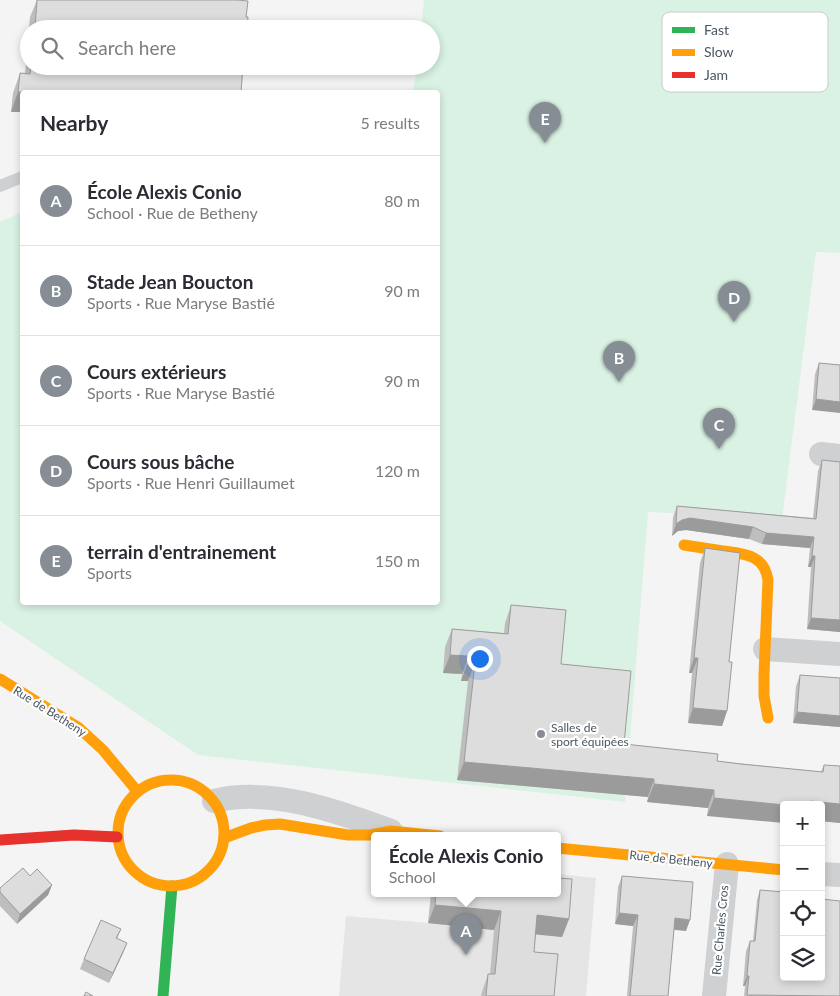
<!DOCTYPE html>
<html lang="en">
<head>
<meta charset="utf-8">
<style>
	:root { --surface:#fff; --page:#f7f7f7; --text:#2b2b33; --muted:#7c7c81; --line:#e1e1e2; --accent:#868d94 }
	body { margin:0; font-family:Lato,sans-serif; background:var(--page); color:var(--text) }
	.controls { position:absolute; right:15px; bottom:15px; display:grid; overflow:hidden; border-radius:5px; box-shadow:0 2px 8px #0003 }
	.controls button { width:45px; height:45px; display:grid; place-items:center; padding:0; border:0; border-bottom:1px solid var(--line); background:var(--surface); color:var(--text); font:25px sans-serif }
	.you { position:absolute; left:479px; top:658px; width:18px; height:18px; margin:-12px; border:4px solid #fff; border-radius:50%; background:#1a73e8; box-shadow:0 0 0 8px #1a73e833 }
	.badge { display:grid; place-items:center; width:32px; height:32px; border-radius:50%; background:var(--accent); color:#fff; font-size:16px; font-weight:700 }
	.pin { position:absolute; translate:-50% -41px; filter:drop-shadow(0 1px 2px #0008) }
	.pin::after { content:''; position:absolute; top:26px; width:18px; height:15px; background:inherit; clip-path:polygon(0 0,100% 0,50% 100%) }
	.popup { position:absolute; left:371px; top:832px; width:190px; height:65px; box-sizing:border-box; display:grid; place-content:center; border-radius:5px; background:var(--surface); filter:drop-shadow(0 1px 4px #0005); font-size:16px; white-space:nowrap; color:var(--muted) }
	.popup b { font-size:19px; color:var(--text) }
	.popup::after { content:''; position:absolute; left:50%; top:100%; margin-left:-10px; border:10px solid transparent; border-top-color:var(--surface) }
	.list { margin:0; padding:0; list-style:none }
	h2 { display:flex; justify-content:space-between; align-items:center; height:65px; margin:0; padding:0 20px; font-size:21px }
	h2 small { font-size:16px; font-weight:400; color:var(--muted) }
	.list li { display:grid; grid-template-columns:32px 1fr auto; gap:15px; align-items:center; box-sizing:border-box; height:90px; padding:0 20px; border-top:1px solid var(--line) }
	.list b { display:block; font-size:19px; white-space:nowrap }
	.list p { margin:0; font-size:16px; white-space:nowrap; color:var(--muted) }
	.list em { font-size:16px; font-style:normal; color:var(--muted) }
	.icon { flex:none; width:28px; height:28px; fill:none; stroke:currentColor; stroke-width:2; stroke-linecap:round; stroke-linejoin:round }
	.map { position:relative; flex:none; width:840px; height:996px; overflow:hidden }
	.search { position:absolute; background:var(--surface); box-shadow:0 2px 8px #0003; left:20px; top:20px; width:420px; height:55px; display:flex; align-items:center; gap:12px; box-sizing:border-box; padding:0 18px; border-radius:28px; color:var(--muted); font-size:19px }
	.panel { position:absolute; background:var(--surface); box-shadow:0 2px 8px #0003; left:20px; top:90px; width:420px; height:515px; border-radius:5px }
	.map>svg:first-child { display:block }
	.education { fill:#e6e5e6 }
	.green { fill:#d9f2e3 }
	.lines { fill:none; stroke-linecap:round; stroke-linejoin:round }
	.lane { stroke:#ced0d2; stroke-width:12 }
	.street { stroke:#ced0d2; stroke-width:24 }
	.fast { stroke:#30b455; stroke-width:11 }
	.slow { stroke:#ff9f0a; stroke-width:11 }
	.jam { stroke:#e5322d; stroke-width:11 }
	.wall { fill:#bebebf }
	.shaded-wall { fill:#9b9b9b }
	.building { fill:#ddddde; stroke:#9b9b9b }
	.poi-dot { fill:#868d94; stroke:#fff; stroke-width:2 }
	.labels { text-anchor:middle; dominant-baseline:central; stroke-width:4.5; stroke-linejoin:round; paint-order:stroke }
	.street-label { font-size:12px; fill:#4a5661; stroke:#fff }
	.poi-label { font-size:12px; fill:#4a5661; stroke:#fff; text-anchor:start }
	.key { fill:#fff; stroke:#c9ccd0; stroke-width:1 }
	.key-label { font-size:14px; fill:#4a5661 }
</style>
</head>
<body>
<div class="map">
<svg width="840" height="996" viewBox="0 0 840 996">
	<rect width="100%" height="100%" fill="#f4f4f4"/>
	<!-- education -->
	<polygon class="education" points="557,874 596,878 586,996 339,996 346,916 428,923 431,894 557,894"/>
	<!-- green -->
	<polygon class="green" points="424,0 840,0 840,253 816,252 782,519 648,512 625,802 198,755 0,621 0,222 22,212 22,602 438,602 438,92 413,92 417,66 431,66 431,29 421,29"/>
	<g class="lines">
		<!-- lane -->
		<polyline class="lane" points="0,186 22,177"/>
		<!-- street -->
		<g class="street">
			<polyline points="821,454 840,456"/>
			<polyline points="765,649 840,654"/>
			<path d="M214 801C271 787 337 811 391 831"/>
			<polyline points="821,874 840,875"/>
			<polyline points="714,996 727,864"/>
		</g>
		<!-- fast -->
		<polyline class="fast" points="163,996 172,886"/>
		<!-- slow -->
		<g class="slow">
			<path d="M684 545C697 547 710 549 723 551 744 554 764 554 768 580L764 675V696L768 718"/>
			<polyline points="0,679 79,728 103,750 137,791"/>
			<circle cx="171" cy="833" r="53"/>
			<polyline points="224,838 251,828 265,825 280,824 348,835 370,835 391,831 440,836"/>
			<polyline points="557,848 784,870"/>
		</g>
		<!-- jam -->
		<polyline class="jam" points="0,840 74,835 117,837"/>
	</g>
	<!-- wall -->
	<g class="wall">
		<polygon points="37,0 237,0 246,17 247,29 29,29 30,17"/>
		<polygon points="29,35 29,66 243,66 22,92 22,116 21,116 21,112 11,112 13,93 20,73 25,73"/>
		<polygon points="819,363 840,365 812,410 815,374"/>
		<polygon points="822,460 840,632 807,629 811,567 808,567 810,548 762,544 749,539 686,530 678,531 672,536 673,517 677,506 813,518 818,471"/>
		<polygon points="705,548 729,662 727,711 722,726 688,723 692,673 689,673 700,563"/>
		<polygon points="511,605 561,664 624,744 717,761 821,772 824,765 840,823 821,821 821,805 707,816 708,808 647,802 648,797 457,780 468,681 461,681 462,674 443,673 445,647 452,629 504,633 505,623"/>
		<polygon points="800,675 840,727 793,723 796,686"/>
		<polygon points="30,876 52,885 48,895 17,924 0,906 0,888"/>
		<polygon points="622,876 686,931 674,930 668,996 627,996 633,926 615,924 618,887"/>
		<polygon points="760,890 784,977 840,996 744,996 745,986 743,986 746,951 750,941 753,941 757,900"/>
		<polygon points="431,894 557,894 569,919 562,937 536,934 534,952 554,996 481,996 482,992 488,974 490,974 494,930 428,923"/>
		<polygon points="121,929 117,939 127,943 123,953 109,983 80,969 84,959"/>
	</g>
	<!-- shaded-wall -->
	<g class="shaded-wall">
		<polygon points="18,92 22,92 22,110 21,112 11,112"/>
		<polygon points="816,399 840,402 840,413 812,410"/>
		<polygon points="690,518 753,527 749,539 686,530 678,531 672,536 676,524 682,520"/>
		<polygon points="766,533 814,537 810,548 762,544"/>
		<polygon points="812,556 815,556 811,567 808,567"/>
		<polygon points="811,618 840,620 840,632 807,629"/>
		<polygon points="450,655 469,656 462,674 443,673"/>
		<polygon points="694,658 698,658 692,673 689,673"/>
		<polygon points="468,662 475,663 468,681 461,681"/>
		<polygon points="693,708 727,711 722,726 688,723"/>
		<polygon points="797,712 840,716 840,727 793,723"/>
		<polygon points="464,762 654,779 648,797 457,780"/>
		<polygon points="654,784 714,790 708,808 647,802"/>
		<polygon points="714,798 784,805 784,823 707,816"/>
		<polygon points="810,801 840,804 840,823 821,821 821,805 809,805"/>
		<polygon points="52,885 48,895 17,924 20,914"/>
		<polygon points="435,905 501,911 494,930 428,923"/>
		<polygon points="619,913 638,915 633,926 615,924"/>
		<polygon points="537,915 569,919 562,937 531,934"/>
		<polygon points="675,918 690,920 686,931 671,929"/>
		<polygon points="127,943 123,953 109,983 113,973"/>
		<polygon points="747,976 749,976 745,986 743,986"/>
	</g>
	<!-- building -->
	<g class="building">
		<polygon points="37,0 237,0 248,1 246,17 248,17 247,29 35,29"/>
		<polygon points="31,66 243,66 241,92 18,92 20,73 30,74"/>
		<polygon points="819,363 840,365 840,402 816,399"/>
		<polygon points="822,460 840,462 840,620 811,618 815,556 812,556 814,537 766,533 753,527 690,518 682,520 676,524 677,506 816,519"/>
		<polygon points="705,548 740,553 729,662 732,662 727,711 693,708 698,658 694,658"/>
		<polygon points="511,605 566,610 561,664 631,671 624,744 718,754 717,761 741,764 823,772 824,765 840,766 840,804 810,801 810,805 785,805 714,798 714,790 654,784 654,779 464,762 475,663 468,662 469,656 450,655 452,629 508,634"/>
		<polygon points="800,675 840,678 840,716 797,712"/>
		<polygon points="23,868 30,876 37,869 52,885 20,914 0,892 0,888"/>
		<polygon points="622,876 693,882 690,920 675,918 668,996 630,996 638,915 619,913"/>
		<polygon points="557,878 572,879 569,919 537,915 534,952 558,954 554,996 486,996 488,974 495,974 501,911 435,905 436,894 557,894"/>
		<polygon points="760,890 784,892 784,977 821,977 821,899 840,901 840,996 747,995 749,976 747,976 750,941 755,941"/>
		<polygon points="101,920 121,929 116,938 127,943 113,973 84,959"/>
		<polygon points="86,992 93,996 84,996"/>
	</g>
	<!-- markers -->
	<circle class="poi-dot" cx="541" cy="734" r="5"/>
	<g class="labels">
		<!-- street labels -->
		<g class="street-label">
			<text transform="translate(50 711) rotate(32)">Rue de Betheny</text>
			<text transform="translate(671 859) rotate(6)">Rue de Betheny</text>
			<text transform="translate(720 930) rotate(-85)">Rue Charles Cros</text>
		</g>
		<!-- poi labels -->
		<g class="poi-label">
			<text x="551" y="727">Salles de<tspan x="551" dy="14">sport équipées</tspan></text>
		</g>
	</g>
	<!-- legend -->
	<rect x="662" y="12" width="166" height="80" rx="8" class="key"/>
	<rect x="672" y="27" width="23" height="6" fill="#30b455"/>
	<rect x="672" y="49" width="23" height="7" fill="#ff9f0a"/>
	<rect x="672" y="72" width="23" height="6" fill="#e5322d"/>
	<g class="key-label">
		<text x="704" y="35">Fast</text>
		<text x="704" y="57">Slow</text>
		<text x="704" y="80">Jam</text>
	</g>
</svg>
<div class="controls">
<button>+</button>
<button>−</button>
<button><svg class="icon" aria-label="locate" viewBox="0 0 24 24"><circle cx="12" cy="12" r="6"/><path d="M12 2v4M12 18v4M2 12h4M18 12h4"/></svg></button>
<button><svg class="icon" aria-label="layers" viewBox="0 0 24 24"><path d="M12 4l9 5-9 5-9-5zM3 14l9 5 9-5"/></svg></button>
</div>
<div class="you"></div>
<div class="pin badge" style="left:466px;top:955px">A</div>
<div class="popup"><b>École Alexis Conio</b>School</div>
<div class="pin badge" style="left:619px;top:382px">B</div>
<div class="pin badge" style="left:719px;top:449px">C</div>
<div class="pin badge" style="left:734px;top:322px">D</div>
<div class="pin badge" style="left:545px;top:143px">E</div>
<div class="search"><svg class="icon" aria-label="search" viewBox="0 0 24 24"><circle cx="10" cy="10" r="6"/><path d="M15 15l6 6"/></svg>Search here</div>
<section class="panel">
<h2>Nearby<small>5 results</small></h2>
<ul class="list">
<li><span class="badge">A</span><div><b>École Alexis Conio</b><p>School · Rue de Betheny</p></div><em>80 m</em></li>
<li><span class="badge">B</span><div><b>Stade Jean Boucton</b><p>Sports · Rue Maryse Bastié</p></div><em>90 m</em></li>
<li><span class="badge">C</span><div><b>Cours extérieurs</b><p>Sports · Rue Maryse Bastié</p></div><em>90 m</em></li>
<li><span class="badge">D</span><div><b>Cours sous bâche</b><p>Sports · Rue Henri Guillaumet</p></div><em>120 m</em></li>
<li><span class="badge">E</span><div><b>terrain d'entrainement</b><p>Sports</p></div><em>150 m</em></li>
</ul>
</section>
</div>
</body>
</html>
